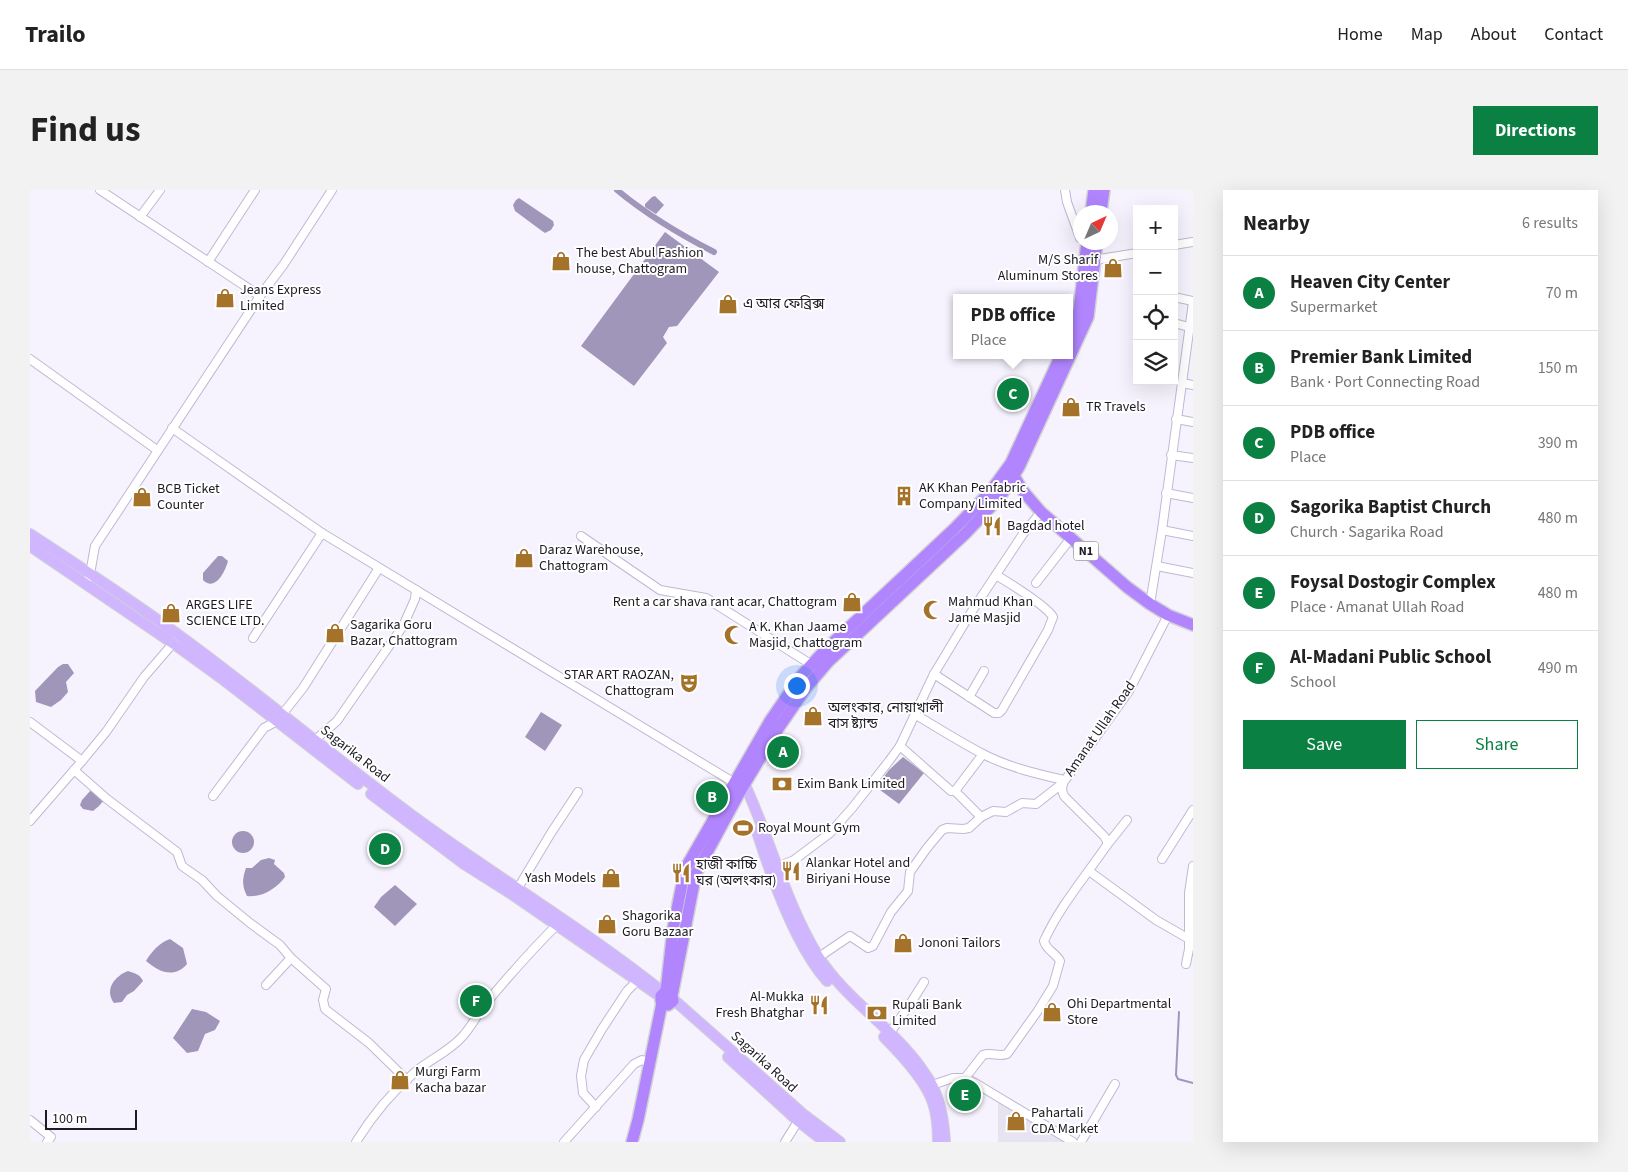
<!DOCTYPE html>
<html lang="en">
<head>
<meta charset="utf-8">
<style>
	:root { --surface:#fff; --page:#f2f2f2; --text:#222; --muted:#767676; --line:#e0e0e0; --accent:#0b8043 }
	body { margin:0; font-family:"Source Sans 3","Noto Sans Bengali",sans-serif; background:var(--page); color:var(--text) }
	.controls { position:absolute; right:15px; top:15px; display:grid; overflow:hidden; border-radius:0px; box-shadow:0 5px 20px #0002 }
	.controls button { width:45px; height:45px; display:grid; place-items:center; padding:0; border:0; border-bottom:1px solid var(--line); background:var(--surface); color:var(--text); font:25px sans-serif }
	.compass { position:absolute; left:1043px; top:15px; width:45px; height:45px; border-radius:50%; background:var(--surface); box-shadow:0 5px 20px #0002; rotate:44deg }
	.scale { position:absolute; left:15px; bottom:12px; width:92px; box-sizing:border-box; padding-left:5px; border:2px solid #1d1a24; border-top:0; font-size:14px; line-height:18px; white-space:nowrap; color:#1d1a24; -webkit-text-stroke:4px #fff; paint-order:stroke }
	.you { position:absolute; left:766px; top:495px; width:18px; height:18px; margin:-12px; border:4px solid #fff; border-radius:50%; background:#1a73e8; box-shadow:0 0 0 8px #1a73e833 }
	.badge { display:grid; place-items:center; width:32px; height:32px; border-radius:50%; background:var(--accent); color:#fff; font-size:16px; font-weight:700 }
	.pin { position:absolute; translate:-50% -50%; border:2px solid #fff; box-shadow:0 1px 5px #0006 }
	.popup { position:absolute; left:923px; top:104px; width:120px; height:65px; box-sizing:border-box; display:grid; place-content:center; border-radius:0px; background:var(--surface); filter:drop-shadow(0 1px 4px #0005); font-size:16px; white-space:nowrap; color:var(--muted) }
	.popup b { font-size:19px; color:var(--text) }
	.popup::after { content:''; position:absolute; left:50%; top:100%; margin-left:-10px; border:10px solid transparent; border-top-color:var(--surface) }
	.list { margin:0; padding:0; list-style:none }
	h2 { display:flex; justify-content:space-between; align-items:center; height:65px; margin:0; padding:0 20px; font-size:21px }
	h2 small { font-size:16px; font-weight:400; color:var(--muted) }
	.list li { display:grid; grid-template-columns:32px 1fr auto; gap:15px; align-items:center; box-sizing:border-box; height:75px; padding:0 20px; border-top:1px solid var(--line) }
	.list b { display:block; font-size:19px; white-space:nowrap }
	.list p { margin:0; font-size:16px; white-space:nowrap; color:var(--muted) }
	.list em { font-size:16px; font-style:normal; color:var(--muted) }
	.actions { display:flex; gap:10px; padding:15px 20px }
	.actions a { flex:1; padding:11px 0; border:1px solid var(--accent); border-radius:0px; text-align:center; font-size:18px; color:var(--accent) }
	.actions .main { background:var(--accent); color:#fff }
	.icon { flex:none; width:28px; height:28px; fill:none; stroke:currentColor; stroke-width:2; stroke-linecap:round; stroke-linejoin:round }
	.map { position:relative; flex:none; width:1163px; height:952px; overflow:hidden; border-radius:0px }
	header { display:flex; align-items:center; gap:30px; box-sizing:border-box; height:70px; padding:0 25px; background:var(--surface); border-bottom:1px solid var(--line) }
	header strong { font-size:24px }
	nav { display:flex; gap:28px; margin-inline-start:auto; font-size:18px }
	.intro { display:flex; align-items:center; justify-content:space-between; box-sizing:border-box; height:120px; padding:0 30px }
	h1 { margin:0; font-size:35px }
	.button { padding:12px 22px; border-radius:0px; background:var(--accent); color:#fff; font-size:18px; font-weight:700 }
	main { display:flex; gap:30px; padding:0 30px }
	aside { flex:1; background:var(--surface); border-radius:0px; box-shadow:0 5px 20px #0002 }
	.map>svg:first-child { display:block }
	.built { fill:#e7e3f1 }
	.water { fill:#a096ba }
	.lines { fill:none; stroke-linecap:round; stroke-linejoin:round }
	.stream { stroke:#a096ba; stroke-width:2 }
	.canal { stroke:#a096ba; stroke-width:6 }
	.minor-casing { stroke:#c0b8d4; stroke-width:10 }
	.major-casing { stroke:#d2d1d3; stroke-width:12 }
	.highway-casing { stroke:#d2d1d3; stroke-width:14 }
	.minor { stroke:#fff; stroke-width:8 }
	.major { stroke:#d0b6fe; stroke-width:10 }
	.highway { stroke:#b085fe; stroke-width:11 }
	.labels { text-anchor:middle; dominant-baseline:central; stroke-width:4; stroke-linejoin:round; paint-order:stroke }
	.shield { fill:#fff; stroke:#615f66; stroke-width:1 }
	.shield-label { font-size:12px; font-weight:bold; fill:#1d1a24 }
	.poi-label { font-size:14px; fill:#1d1a24; stroke:#fff; text-anchor:start }
	.street-label { font-size:14px; fill:#1d1a24; stroke:#fff }
</style>
</head>
<body>
<header>
<strong>Trailo</strong>
<nav><a>Home</a><a>Map</a><a>About</a><a>Contact</a></nav>
</header>
<div class="intro"><h1>Find us</h1><a class="button">Directions</a></div>
<main>
<div class="map">
<svg width="1163" height="952" viewBox="0 0 1163 952">
	<rect width="100%" height="100%" fill="#f6f3ff"/>
	<!-- built -->
	<polygon class="built" points="968,910 1038,952 968,952"/>
	<!-- water -->
	<g class="water">
		<polygon points="625,6 634,15 626,24 615,17 615,14 622,7"/>
		<polygon points="489,8 523,31 524,35 521,40 515,43 512,41 485,21 483,15 486,10"/>
		<polygon points="635,42 689,82 647,136 639,137 633,147 637,153 604,196 551,156"/>
		<path d="M188 366H192L198 371C195 382 185 402 173 390V383Z"/>
		<polygon points="33,474 38,474 44,483 36,492 38,502 31,510 21,517 6,512 5,501 28,477"/>
		<polygon points="511,522 532,535 515,561 495,547"/>
		<polygon points="873,567 894,583 869,614 846,597 859,580"/>
		<polygon points="61,600 63,601 74,610 69,616 63,621 53,619 50,615 52,610"/>
		<circle cx="213" cy="652" r="11"/>
		<path d="M239 668 245 670 244 674 254 683 255 687C247 698 232 708 217 706 212 696 212 689 216 678H222L231 670Z"/>
		<polygon points="365,695 387,714 365,736 344,717 351,707"/>
		<path d="M140 749 153 758 157 774C144 789 129 782 116 771 121 762 130 752 140 749Z"/>
		<path d="M98 781C104 783 110 784 113 791L104 801 97 805 92 812 84 813C74 799 85 786 98 781Z"/>
		<polygon points="162,819 176,822 190,831 185,840 175,844 168,861 157,863 143,848"/>
	</g>
	<g class="lines">
		<!-- stream -->
		<polyline class="stream" points="1149,822 1146,885 1148,889 1163,893"/>
		<!-- canal -->
		<path class="canal" d="M587 0C617 25 649 44 684 62"/>
		<defs>
			<g id="minor">
				<polyline points="70,0 230,106"/>
				<polyline points="1035,0 1037,12 1050,48"/>
				<polyline points="110,27 130,0"/>
				<polyline points="1144,55 1163,52"/>
				<polyline points="1062,69 1070,69 1107,63"/>
				<polyline points="178,72 225,0"/>
				<polyline points="1144,107 1163,111"/>
				<polyline points="1144,133 1159,137"/>
				<polyline points="0,169 127,260"/>
				<polyline points="1152,193 1163,195"/>
				<polyline points="1146,229 1163,232"/>
				<polyline points="142,238 292,343 703,592"/>
				<polyline points="1141,265 1163,268"/>
				<polyline points="1136,303 1163,308"/>
				<polyline points="1132,340 1163,346"/>
				<polyline points="551,346 630,400 676,408 782,475"/>
				<polyline points="1127,376 1163,383"/>
				<polyline points="56,393 60,384 65,356 230,106 254,74 302,0"/>
				<polyline points="1006,393 1041,348"/>
				<polyline points="1120,414 1132,340 1163,112"/>
				<polyline points="223,448 292,343"/>
				<path d="M904 484 964 523H969L972 520 1018 440 1023 427C1016 415 979 393 966 385"/>
				<polyline points="939,507 954,481"/>
				<path d="M886 525C908 538 930 552 953 564 978 577 1007 584 1034 590"/>
				<polyline points="0,532 52,571"/>
				<polyline points="285,550 307,531 373,436 385,409 386,400"/>
				<polyline points="870,556 921,601 925,601"/>
				<polyline points="953,564 925,601 951,627 963,621 976,622 992,613 1006,614 1033,593"/>
				<polyline points="44,580 77,609 147,662 152,676 172,690 187,706 220,733 250,755 261,768"/>
				<polyline points="183,606 234,538 247,531 273,498 349,378"/>
				<polyline points="0,631 52,571 76,542 114,487 145,451"/>
				<polyline points="1077,655 1097,630"/>
				<polyline points="1132,669 1163,620"/>
				<polyline points="747,677 764,670 800,643 823,617 859,571 870,556 904,484 942,421 993,344 1011,322"/>
				<polyline points="1059,681 1126,730 1159,749"/>
				<polyline points="488,698 521,643 548,602"/>
				<polyline points="789,767 820,746 838,758 843,756 861,722 878,701 880,682 897,658 912,640 917,638 933,639 939,638 951,627"/>
				<polyline points="1156,774 1159,759 1159,703 1163,676"/>
				<polyline points="236,795 261,768 296,799 293,810 295,819 339,853 377,890"/>
				<polyline points="860,843 882,811 894,792"/>
				<polyline points="935,888 945,893 1043,952"/>
				<path d="M899 896 923 888H935L953 865C961 862 969 867 977 864L1007 822 1023 796 1030 771C1026 763 1016 760 1014 751 1030 716 1055 687 1077 655V651L1074 646 1034 606 1032 600 1033 593 1099 501 1138 425"/>
				<polyline points="566,917 553,903 551,886 554,870 572,839 597,801 611,787"/>
				<polyline points="0,930 21,947 17,952"/>
				<path d="M326 952C342 926 362 902 385 882 399 870 418 862 431 848 440 839 446 827 453 817 477 788 503 758 530 732"/>
				<polyline points="534,952 604,874 612,870 621,873"/>
				<polyline points="755,952 770,928"/>
				<polyline points="1051,952 1085,894"/>
			</g>
			<g id="major">
				<path d="M0 344C50 377 101 410 150 446 230 504 304 568 383 626 466 687 554 739 634 803"/>
				<polyline points="0,356 144,454 195,491 328,594"/>
				<path d="M711 591 715 595C741 651 755 712 788 766 815 809 861 836 891 878 895 884 900 890 903 897 911 914 914 933 915 952"/>
				<polyline points="341,604 434,674 483,705 631,807"/>
				<path d="M727 642C741 686 766 757 797 791"/>
				<polyline points="643,809 773,924 810,952"/>
				<path d="M854 847C870 863 896 891 903 913 907 925 908 939 908 952"/>
				<polyline points="698,867 768,931 795,952"/>
			</g>
			<g id="highway">
				<polyline points="1061,22 1064,0"/>
				<polyline points="1071,22 1074,0"/>
				<polyline points="1039,148 1049,120 1057,52"/>
				<polyline points="980,283 984,286 993,301 1011,322 1097,397 1120,414 1138,425 1163,435"/>
				<polyline points="636,801 643,739 655,679 740,531 770,487 797,458 925,338 960,302 981,273 1031,165"/>
				<polyline points="642,806 638,802 634,803 631,806 631,811 634,814 638,815 643,811 642,806 666,683 711,600 747,540 776,498 798,472 935,344 970,307 989,277 1058,127 1067,52"/>
				<polyline points="602,952 608,930 632,813"/>
			</g>
		</defs>
		<!-- minor casing -->
		<use href="#minor" class="minor-casing"/>
		<!-- major casing -->
		<use href="#major" class="major-casing"/>
		<!-- highway casing -->
		<use href="#highway" class="highway-casing"/>
		<!-- minor -->
		<use href="#minor" class="minor"/>
		<!-- major -->
		<use href="#major" class="major"/>
		<!-- highway -->
		<use href="#highway" class="highway"/>
	</g>
	<!-- icons -->
	<defs>
		<symbol id="shop-bare" viewBox="-9 -9 18 18"><path d="M-5-2.5h2.3a2.7 3.5 0 0 1 5.4 0H5L5.5 6h-11ZM-1.5-2.5h3a1.5 2.3 0 0 0-3 0Z" fill="#a57229" stroke="#fff" stroke-width="2.5" paint-order="stroke"/></symbol>
		<symbol id="building-bare" viewBox="-9 -9 18 18"><path d="M-4-6H4V6H1V3H-1V6H-4ZM-2.5-4.3h1.7v1.8h-1.7ZM.8-4.3h1.7v1.8H.8ZM-2.5-1h1.7V.8h-1.7ZM.8-1h1.7V.8H.8Z" fill="#a57229" stroke="#fff" stroke-width="2.5" paint-order="stroke"/></symbol>
		<symbol id="restaurant-bare" viewBox="-9 -9 18 18"><path d="M-5-6h1v4h1v-4h1v4h1v-4h1v5L-1.5 .5V6h-2V.5L-5-1ZM5-6V6H3V1.5H1.5Q1.5-4 5-6Z" fill="#a57229" stroke="#fff" stroke-width="2.5" paint-order="stroke"/></symbol>
		<symbol id="mosque-bare" viewBox="-9 -9 18 18"><path d="M3.5-4.9A6 6 0 1 0 3.5 4.9A5 5 0 1 1 3.5-4.9Z" fill="#a57229" stroke="#fff" stroke-width="2.5" paint-order="stroke"/></symbol>
		<symbol id="theatre-bare" viewBox="-9 -9 18 18"><path d="M-5-5.5Q0-4 5-5.5V0Q5 5 0 6Q-5 5-5 0ZM-3.3-2.5H-1v1.5H-3.3ZM1-2.5H3.3v1.5H1ZM-2.8 1Q0 5.5 2.8 1Z" fill="#a57229" stroke="#fff" stroke-width="2.5" paint-order="stroke"/></symbol>
		<symbol id="bank-bare" viewBox="-9 -9 18 18"><path d="M-6-4H6V4H-6ZM0-2.3a2.3 2.3 0 1 0 0 4.6a2.3 2.3 0 1 0 0-4.6Z" fill="#a57229" stroke="#fff" stroke-width="2.5" paint-order="stroke"/></symbol>
		<symbol id="stadium-bare" viewBox="-9 -9 18 18"><path d="M0-5a6.5 5 0 1 0 0 10a6.5 5 0 1 0 0-10ZM-3.5-1.8h7v3.6h-7Z" fill="#a57229" stroke="#fff" stroke-width="2.5" paint-order="stroke"/></symbol>
	</defs>
	<g fill-rule="evenodd">
		<use href="#shop-bare" x="517" y="57" width="28" height="28"/>
		<use href="#shop-bare" x="1069" y="64" width="28" height="28"/>
		<use href="#shop-bare" x="181" y="94" width="28" height="28"/>
		<use href="#shop-bare" x="684" y="100" width="28" height="28"/>
		<use href="#shop-bare" x="1027" y="203" width="28" height="28"/>
		<use href="#building-bare" x="860" y="292" width="28" height="28"/>
		<use href="#shop-bare" x="98" y="293" width="28" height="28"/>
		<use href="#restaurant-bare" x="948" y="322" width="28" height="28"/>
		<use href="#shop-bare" x="480" y="354" width="28" height="28"/>
		<use href="#shop-bare" x="808" y="398" width="28" height="28"/>
		<use href="#mosque-bare" x="889" y="406" width="28" height="28"/>
		<use href="#shop-bare" x="127" y="409" width="28" height="28"/>
		<use href="#shop-bare" x="291" y="429" width="28" height="28"/>
		<use href="#mosque-bare" x="690" y="431" width="28" height="28"/>
		<use href="#theatre-bare" x="645" y="479" width="28" height="28"/>
		<use href="#shop-bare" x="769" y="512" width="28" height="28"/>
		<use href="#bank-bare" x="738" y="580" width="28" height="28"/>
		<use href="#stadium-bare" x="699" y="624" width="28" height="28"/>
		<use href="#restaurant-bare" x="747" y="667" width="28" height="28"/>
		<use href="#restaurant-bare" x="637" y="669" width="28" height="28"/>
		<use href="#shop-bare" x="567" y="674" width="28" height="28"/>
		<use href="#shop-bare" x="563" y="720" width="28" height="28"/>
		<use href="#shop-bare" x="859" y="739" width="28" height="28"/>
		<use href="#restaurant-bare" x="775" y="801" width="28" height="28"/>
		<use href="#shop-bare" x="1008" y="808" width="28" height="28"/>
		<use href="#bank-bare" x="833" y="809" width="28" height="28"/>
		<use href="#shop-bare" x="356" y="876" width="28" height="28"/>
		<use href="#shop-bare" x="972" y="917" width="28" height="28"/>
	</g>
	<g class="labels">
		<!-- shield labels -->
		<rect class="shield" x="1043.5" y="351.5" width="25" height="19" rx="4"/>
		<g class="shield-label">
			<text x="1056" y="361">N1</text>
		</g>
		<!-- poi labels -->
		<g class="poi-label">
			<text x="546" y="63">The best Abul Fashion<tspan x="546" dy="16">house, Chattogram</tspan></text>
			<text x="1068" y="70" text-anchor="end">M/S Sharif<tspan x="1068" dy="16">Aluminum Stores</tspan></text>
			<text x="210" y="100">Jeans Express<tspan x="210" dy="16">Limited</tspan></text>
			<text x="713" y="114">এ আর ফেব্রিক্স</text>
			<text x="1056" y="217">TR Travels</text>
			<text x="889" y="298">AK Khan Penfabric<tspan x="889" dy="16">Company Limited</tspan></text>
			<text x="127" y="299">BCB Ticket<tspan x="127" dy="16">Counter</tspan></text>
			<text x="977" y="336">Bagdad hotel</text>
			<text x="509" y="360">Daraz Warehouse,<tspan x="509" dy="16">Chattogram</tspan></text>
			<text x="807" y="412" text-anchor="end">Rent a car shava rant acar, Chattogram</text>
			<text x="918" y="412">Mahmud Khan<tspan x="918" dy="16">Jame Masjid</tspan></text>
			<text x="156" y="415">ARGES LIFE<tspan x="156" dy="16">SCIENCE LTD.</tspan></text>
			<text x="320" y="435">Sagarika Goru<tspan x="320" dy="16">Bazar, Chattogram</tspan></text>
			<text x="719" y="437">A K. Khan Jaame<tspan x="719" dy="16">Masjid, Chattogram</tspan></text>
			<text x="644" y="485" text-anchor="end">STAR ART RAOZAN,<tspan x="644" dy="16">Chattogram</tspan></text>
			<text x="798" y="518">অলংকার, নোয়াখালী<tspan x="798" dy="16">বাস ষ্ট্যান্ড</tspan></text>
			<text x="767" y="594">Exim Bank Limited</text>
			<text x="728" y="638">Royal Mount Gym</text>
			<text x="776" y="673">Alankar Hotel and<tspan x="776" dy="16">Biriyani House</tspan></text>
			<text x="666" y="675">হাজী কাচ্চি<tspan x="666" dy="16">ঘর (অলংকার)</tspan></text>
			<text x="566" y="688" text-anchor="end">Yash Models</text>
			<text x="592" y="726">Shagorika<tspan x="592" dy="16">Goru Bazaar</tspan></text>
			<text x="888" y="753">Jononi Tailors</text>
			<text x="774" y="807" text-anchor="end">Al-Mukka<tspan x="774" dy="16">Fresh Bhatghar</tspan></text>
			<text x="1037" y="814">Ohi Departmental<tspan x="1037" dy="16">Store</tspan></text>
			<text x="862" y="815">Rupali Bank<tspan x="862" dy="16">Limited</tspan></text>
			<text x="385" y="882">Murgi Farm<tspan x="385" dy="16">Kacha bazar</tspan></text>
			<text x="1001" y="923">Pahartali<tspan x="1001" dy="16">CDA Market</tspan></text>
		</g>
		<!-- street labels -->
		<g class="street-label">
			<text transform="translate(1070 539) rotate(-55)">Amanat Ullah Road</text>
			<text transform="translate(325 564) rotate(38)">Sagarika Road</text>
			<text transform="translate(734 872) rotate(42)">Sagarika Road</text>
		</g>
	</g>
</svg>
<div class="controls">
<button>+</button>
<button>−</button>
<button><svg class="icon" aria-label="locate" viewBox="0 0 24 24"><circle cx="12" cy="12" r="6"/><path d="M12 2v4M12 18v4M2 12h4M18 12h4"/></svg></button>
<button><svg class="icon" aria-label="layers" viewBox="0 0 24 24"><path d="M12 4l9 5-9 5-9-5zM3 14l9 5 9-5"/></svg></button>
</div>
<svg class="compass" viewBox="-18 -18 36 36"><path d="M0-13l5 13h-10z" fill="#e53935"/><path d="M0 13l5-13h-10z" fill="#767676"/></svg>
<div class="scale">100 m</div>
<div class="you"></div>
<div class="pin badge" style="left:753px;top:562px">A</div>
<div class="pin badge" style="left:682px;top:607px">B</div>
<div class="pin badge" style="left:983px;top:204px">C</div>
<div class="popup"><b>PDB office</b>Place</div>
<div class="pin badge" style="left:355px;top:659px">D</div>
<div class="pin badge" style="left:935px;top:905px">E</div>
<div class="pin badge" style="left:446px;top:811px">F</div>
</div>
<aside>
<h2>Nearby<small>6 results</small></h2>
<ul class="list">
<li><span class="badge">A</span><div><b>Heaven City Center</b><p>Supermarket</p></div><em>70 m</em></li>
<li><span class="badge">B</span><div><b>Premier Bank Limited</b><p>Bank · Port Connecting Road</p></div><em>150 m</em></li>
<li><span class="badge">C</span><div><b>PDB office</b><p>Place</p></div><em>390 m</em></li>
<li><span class="badge">D</span><div><b>Sagorika Baptist Church</b><p>Church · Sagarika Road</p></div><em>480 m</em></li>
<li><span class="badge">E</span><div><b>Foysal Dostogir Complex</b><p>Place · Amanat Ullah Road</p></div><em>480 m</em></li>
<li><span class="badge">F</span><div><b>Al-Madani Public School</b><p>School</p></div><em>490 m</em></li>
</ul>
<div class="actions"><a class="main">Save</a><a>Share</a></div>
</aside>
</main>
</body>
</html>
